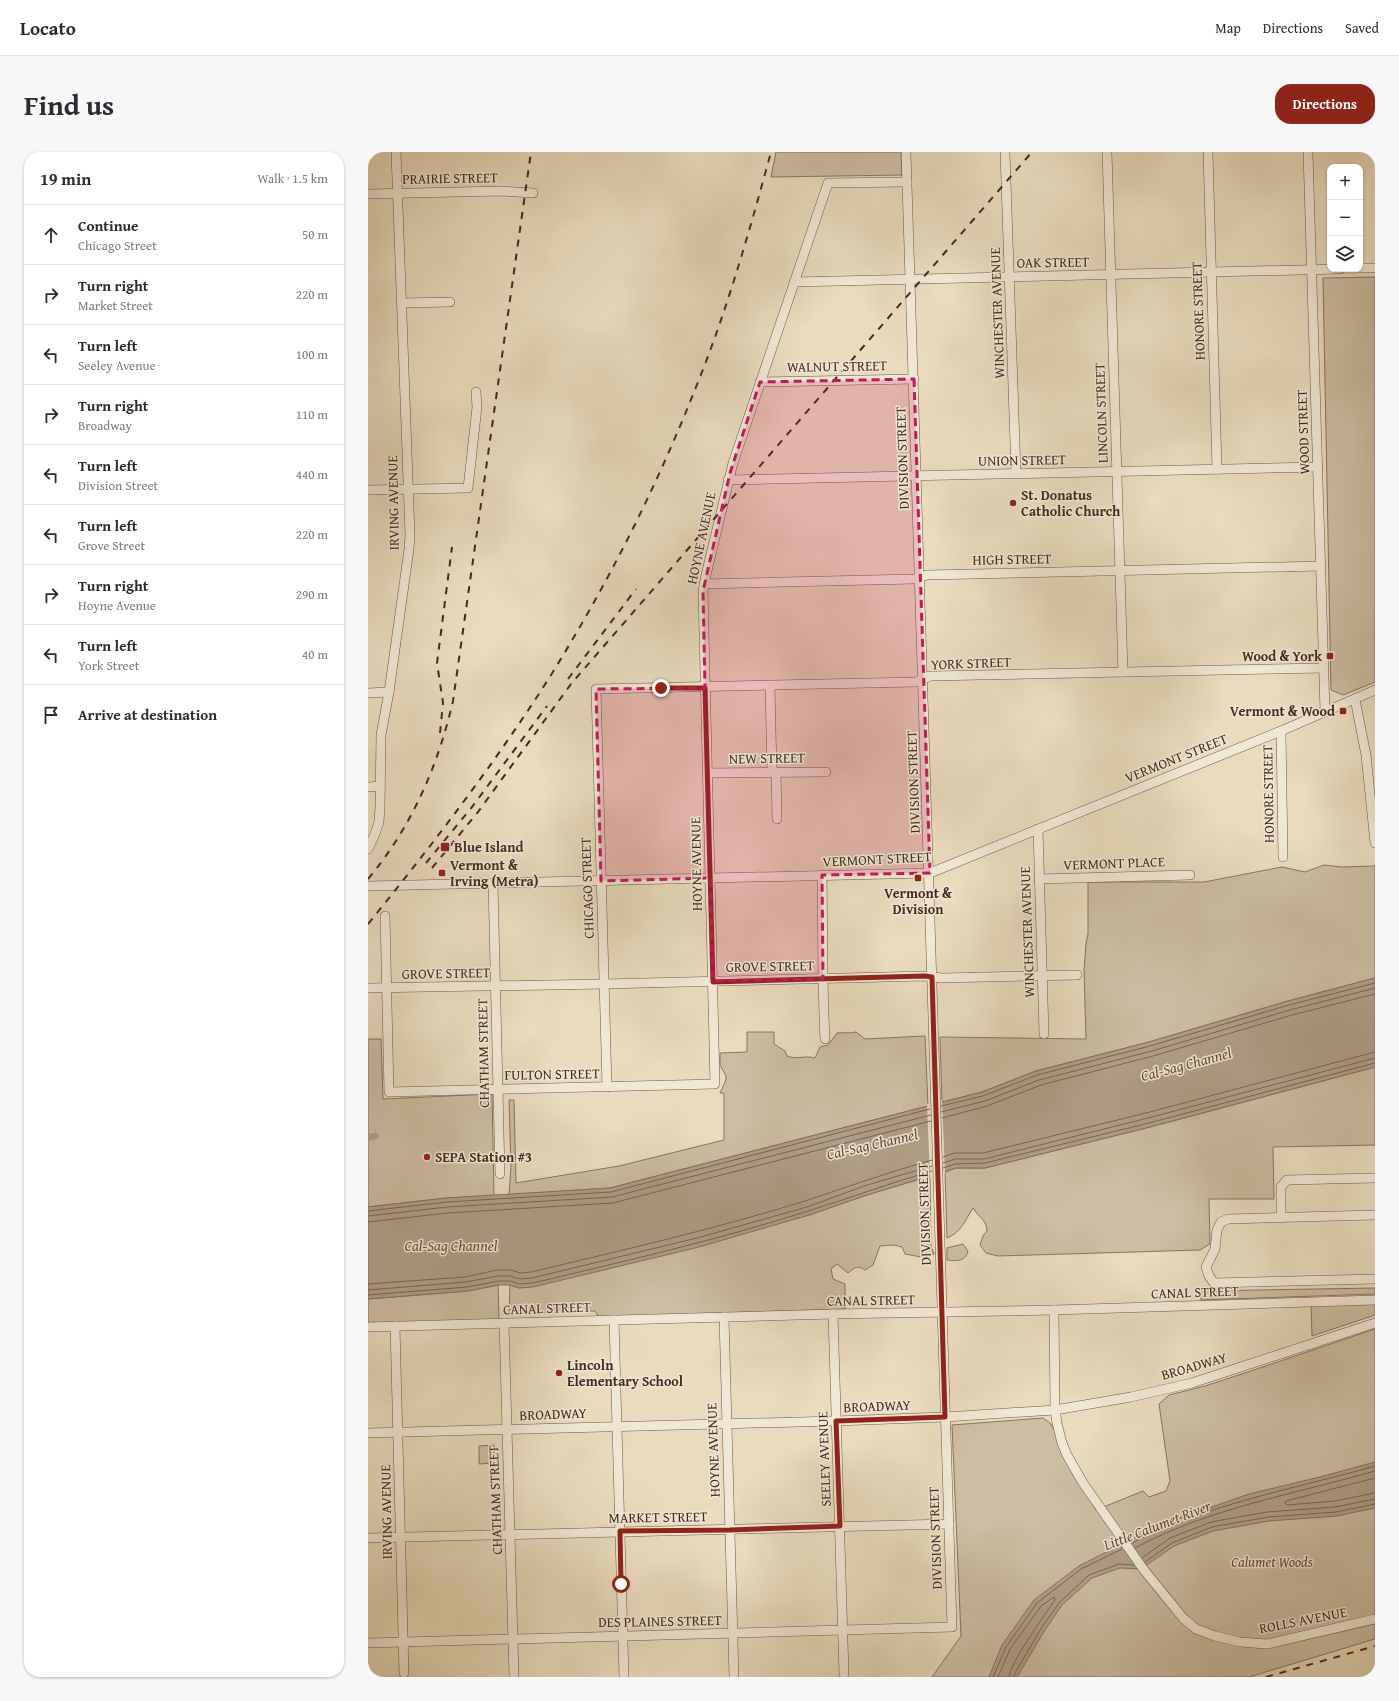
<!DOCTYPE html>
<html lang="en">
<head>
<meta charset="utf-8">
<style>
	:root { --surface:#fff; --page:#f7f7f7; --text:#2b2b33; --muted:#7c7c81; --line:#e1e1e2; --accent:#8f2418 }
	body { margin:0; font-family:"Gentium Book Plus",serif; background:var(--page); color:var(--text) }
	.controls { position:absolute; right:12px; top:12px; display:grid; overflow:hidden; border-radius:8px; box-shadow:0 1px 3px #0004 }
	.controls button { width:36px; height:36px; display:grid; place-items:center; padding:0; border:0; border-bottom:1px solid var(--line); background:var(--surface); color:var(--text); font:20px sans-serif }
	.stop { position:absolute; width:12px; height:12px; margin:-9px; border:3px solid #8f2418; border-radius:50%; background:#fff }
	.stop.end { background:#8f2418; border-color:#fff; box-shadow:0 1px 4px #0008 }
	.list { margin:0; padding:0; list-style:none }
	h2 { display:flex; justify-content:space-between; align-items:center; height:52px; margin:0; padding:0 16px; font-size:17px }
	h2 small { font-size:13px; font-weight:400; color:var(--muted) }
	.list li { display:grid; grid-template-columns:26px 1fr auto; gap:12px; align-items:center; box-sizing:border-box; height:60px; padding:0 16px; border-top:1px solid var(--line) }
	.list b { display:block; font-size:15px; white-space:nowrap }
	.list p { margin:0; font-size:13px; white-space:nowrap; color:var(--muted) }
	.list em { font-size:13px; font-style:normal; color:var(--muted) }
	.icon { flex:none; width:22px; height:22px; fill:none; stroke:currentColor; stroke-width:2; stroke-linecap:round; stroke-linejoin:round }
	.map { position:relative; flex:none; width:1007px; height:1525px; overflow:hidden; border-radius:16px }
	header { display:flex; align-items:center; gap:24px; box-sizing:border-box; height:56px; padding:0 20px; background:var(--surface); border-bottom:1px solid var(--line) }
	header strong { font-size:19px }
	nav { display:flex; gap:22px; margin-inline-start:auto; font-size:14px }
	.intro { display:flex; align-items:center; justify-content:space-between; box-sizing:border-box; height:96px; padding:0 24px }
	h1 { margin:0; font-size:28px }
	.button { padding:10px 18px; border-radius:16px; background:var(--accent); color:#fff; font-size:14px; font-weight:700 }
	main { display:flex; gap:24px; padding:0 24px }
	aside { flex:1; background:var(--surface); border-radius:16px; box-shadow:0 1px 3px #0004 }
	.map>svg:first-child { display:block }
	.green { fill:#cdbda1; stroke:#897260 }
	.water { fill:#b19e86; stroke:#866f5c }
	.pier { fill:#e9dbbc }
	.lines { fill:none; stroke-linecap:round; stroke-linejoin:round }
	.shore { stroke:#7b6352; stroke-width:1 }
	.canal { stroke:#b19e86; stroke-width:7 }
	.minor-casing { stroke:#6e5546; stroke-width:10 }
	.minor { stroke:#f1e8d3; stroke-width:9 }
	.rail { stroke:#45281e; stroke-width:2; stroke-dasharray:7 7; stroke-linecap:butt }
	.route { stroke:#8f2418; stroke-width:5 }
	.marked { fill:#c2185b; fill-opacity:0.2; stroke:#c2185b; stroke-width:3; stroke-dasharray:8 5; stroke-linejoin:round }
	.poi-dot { fill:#8f2418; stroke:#f1e8d3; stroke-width:1.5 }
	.labels { text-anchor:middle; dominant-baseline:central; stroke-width:3; stroke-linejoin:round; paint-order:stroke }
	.street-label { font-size:14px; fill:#45281e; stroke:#f1e8d3 }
	.poi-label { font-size:14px; font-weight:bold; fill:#45281e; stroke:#f1e8d3; text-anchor:start }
	.park-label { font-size:14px; font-style:italic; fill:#604638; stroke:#f1e8d3 }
	.water-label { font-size:15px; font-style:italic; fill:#654b3d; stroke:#f1e8d3 }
</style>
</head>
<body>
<header>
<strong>Locato</strong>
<nav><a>Map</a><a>Directions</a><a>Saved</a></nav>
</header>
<div class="intro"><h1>Find us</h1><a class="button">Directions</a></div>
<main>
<aside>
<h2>19 min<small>Walk · 1.5 km</small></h2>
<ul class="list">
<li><svg class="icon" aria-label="ahead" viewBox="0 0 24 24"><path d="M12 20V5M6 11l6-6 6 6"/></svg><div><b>Continue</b><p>Chicago Street</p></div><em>50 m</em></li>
<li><svg class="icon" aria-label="right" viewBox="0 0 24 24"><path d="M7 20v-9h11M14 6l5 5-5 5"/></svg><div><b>Turn right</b><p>Market Street</p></div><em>220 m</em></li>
<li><svg class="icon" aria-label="left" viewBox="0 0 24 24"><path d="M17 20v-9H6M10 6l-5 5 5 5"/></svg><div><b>Turn left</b><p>Seeley Avenue</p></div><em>100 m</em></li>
<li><svg class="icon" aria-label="right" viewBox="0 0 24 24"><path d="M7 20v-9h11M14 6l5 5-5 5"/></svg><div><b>Turn right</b><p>Broadway</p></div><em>110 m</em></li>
<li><svg class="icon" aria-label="left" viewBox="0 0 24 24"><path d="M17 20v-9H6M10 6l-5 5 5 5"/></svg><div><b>Turn left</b><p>Division Street</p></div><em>440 m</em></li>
<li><svg class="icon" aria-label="left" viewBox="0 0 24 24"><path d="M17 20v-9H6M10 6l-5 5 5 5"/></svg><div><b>Turn left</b><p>Grove Street</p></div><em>220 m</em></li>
<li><svg class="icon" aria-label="right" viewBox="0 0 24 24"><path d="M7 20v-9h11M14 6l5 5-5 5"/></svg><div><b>Turn right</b><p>Hoyne Avenue</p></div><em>290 m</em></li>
<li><svg class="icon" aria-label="left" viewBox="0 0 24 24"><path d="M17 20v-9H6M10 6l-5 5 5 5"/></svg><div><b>Turn left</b><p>York Street</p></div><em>40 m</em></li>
<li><svg class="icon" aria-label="arrive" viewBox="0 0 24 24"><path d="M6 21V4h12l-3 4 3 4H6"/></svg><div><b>Arrive at destination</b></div></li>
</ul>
</aside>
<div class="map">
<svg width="1007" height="1525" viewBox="0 0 1007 1525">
	<rect width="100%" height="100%" fill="#e9dbbc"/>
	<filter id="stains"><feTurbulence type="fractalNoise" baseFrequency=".005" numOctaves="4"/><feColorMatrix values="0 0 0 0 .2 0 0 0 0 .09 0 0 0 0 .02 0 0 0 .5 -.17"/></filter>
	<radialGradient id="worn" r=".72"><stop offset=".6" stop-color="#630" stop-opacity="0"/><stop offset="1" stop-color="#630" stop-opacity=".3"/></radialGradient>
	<!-- green -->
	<g class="green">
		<polygon points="408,0 533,0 534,23 403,25"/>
		<polygon points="1007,125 1007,530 975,543 963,538 955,126"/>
		<polygon points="956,713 974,715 1007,714 1007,826 920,849 781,890 668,919 614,940 574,950 572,885 718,887 716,818 718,791 720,782 720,730 836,730 914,715 937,720"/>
		<path d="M379 880H406V892L417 899 419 904C429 908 437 903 447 906L452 895 460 893 469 881C476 880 481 882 488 880L497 887 557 884 560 954 242 1036 141 1043 143 1015 141 948H146L148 1031 251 1014 356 988V941H352L358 928V924L352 913V901L379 900Z"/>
		<polygon points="0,887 13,887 15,947 124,942 126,1044 78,1046 0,1055"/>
		<path d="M1007 915V993L905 995 906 1047H841L842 1092 832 1098 630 1104 618 1101 612 1093 615 1084 619 1079C619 1068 610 1065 605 1056 597 1068 594 1080 579 1086L577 1020 588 1016H617L782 975Z"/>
		<path d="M562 1024 563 1094 566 1102 553 1105 537 1102 534 1095 526 1093 512 1094 505 1113 497 1118C490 1113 487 1115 480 1121L469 1112 463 1117 465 1127 477 1132V1157L231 1165 227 1159 141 1161 142 1133 151 1136 441 1063 499 1043Z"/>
		<path d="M595 1092 600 1099C597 1110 589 1109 579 1108V1096Z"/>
		<polygon points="130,1133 131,1168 0,1171 0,1147 100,1139"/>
		<polygon points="1007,1136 1007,1142 833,1148 833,1139"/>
		<polygon points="1007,1151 1007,1163 944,1184 943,1153"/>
		<polygon points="1007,1177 1007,1487 881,1525 564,1525 593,1484 584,1273 675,1266 682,1271 687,1279 715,1337 728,1358 775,1339 781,1345 798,1339 802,1329 791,1252 801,1243 837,1234 886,1218"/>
		<polygon points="126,1293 126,1311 111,1312 111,1294"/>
	</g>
	<!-- water -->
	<g class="water">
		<polygon points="1007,826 1007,915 782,975 617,1016 588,1016 499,1043 441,1063 331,1095 165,1135 151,1136 142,1133 130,1133 100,1139 0,1147 0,1055 78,1046 242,1036 614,940 668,919 781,890 920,849"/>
		<polygon points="1007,1310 1007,1356 969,1364 901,1369 845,1379 806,1394 773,1417 752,1416 724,1426 694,1453 677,1478 649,1525 621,1525 634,1493 666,1448 711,1414 789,1374 881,1342 952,1325"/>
	</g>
	<!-- pier -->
	<polygon class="pier" points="574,948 577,1022 562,1026 559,952"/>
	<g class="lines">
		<!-- shore -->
		<g class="shore">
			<polyline points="573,954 615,944 669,923 782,894 921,853 1007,831"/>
			<polyline points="573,960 617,949 671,928 784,899 922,858 1007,836"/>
			<polyline points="574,966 619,954 673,933 785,904 924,863 1007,842"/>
			<polyline points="575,1005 587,1001 615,1001 778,961 1007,900"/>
			<polyline points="575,1011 587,1007 616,1007 780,966 1007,906"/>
			<polyline points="575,1016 587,1012 617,1011 781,971 1007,911"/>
			<polyline points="0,1059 79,1050 243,1040 562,957"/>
			<polyline points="0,1064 79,1055 244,1045 563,963"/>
			<polyline points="0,1070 80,1061 245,1051 563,969"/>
			<path d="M0 1132 97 1125 129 1118H143L152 1121 163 1120C255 1098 347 1077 437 1049 479 1035 521 1020 564 1008"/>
			<polyline points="0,1138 98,1130 130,1124 142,1124 152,1127 164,1126 329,1086 439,1055 496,1034 564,1014"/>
			<path d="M0 1143 99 1135 130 1129H142L151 1132 165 1131C257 1109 350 1088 440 1059 482 1046 522 1031 564 1019"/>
			<polyline points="1007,1326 918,1349 917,1351 919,1353 967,1349 1007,1341"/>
			<path d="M764 1391C839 1352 926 1337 1007 1314"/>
			<path d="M767 1396C841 1356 927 1342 1007 1319"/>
			<polyline points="774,1406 802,1386 843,1370 899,1360 967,1355 1007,1347"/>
			<polyline points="777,1410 804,1391 844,1375 900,1365 968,1360 1007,1352"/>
			<polyline points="625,1525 638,1495 669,1451 713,1417 754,1397"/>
			<path d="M630 1525 642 1497 673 1454 686 1445 687 1448C677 1462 642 1511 641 1525"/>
			<polyline points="646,1525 648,1519 674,1475 691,1451 721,1423 751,1412 766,1413"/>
		</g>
		<!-- canal -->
		<polyline class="canal" points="0,986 7,984"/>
		<defs>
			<g id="minor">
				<polyline points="637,0 648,322"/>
				<polyline points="739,0 755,520"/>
				<polyline points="840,0 849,317"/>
				<polyline points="940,0 957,559"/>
				<polyline points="0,42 133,39 165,41"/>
				<polyline points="992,116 1007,116"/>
				<polyline points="426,130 972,117"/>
				<polyline points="34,151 82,150"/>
				<polyline points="392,230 546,227"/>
				<polyline points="360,328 950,315"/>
				<polyline points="0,338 100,336 109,255 108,240"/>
				<polyline points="336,432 546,427 559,423 953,414"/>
				<polyline points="402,534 404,620"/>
				<polyline points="0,541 21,540"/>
				<polyline points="987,547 998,603 1007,691"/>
				<polyline points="913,579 915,705"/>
				<polyline points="408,620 409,667"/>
				<polyline points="339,621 458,620"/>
				<polyline points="0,635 12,634"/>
				<polyline points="670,677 676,882"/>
				<polyline points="0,697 7,682 11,670 12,656 13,583 21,540 41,397 42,383 28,0"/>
				<path d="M454 723C455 778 454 833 457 887"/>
				<polyline points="671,727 822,723"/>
				<polyline points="125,731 132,1022"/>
				<polyline points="0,734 562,721 913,579 1007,538"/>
				<polyline points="17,764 21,940 347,932 335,439 338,423 365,311 460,31 539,30"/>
				<polyline points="0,836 236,832 557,824 574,826 709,823"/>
				<polyline points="239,935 228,537 548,530 562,524 956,516"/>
				<polyline points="1007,1063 860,1067 853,1070 849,1078 847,1097 838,1115 841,1124 846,1131 1007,1127"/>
				<polyline points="913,1066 913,1035 919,1028 1007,1026"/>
				<polyline points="686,1158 687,1258 689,1271 694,1291 699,1303 715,1331 776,1418 815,1466 828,1477 847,1484 872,1490 899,1492 1007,1467"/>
				<polyline points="465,1162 476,1522"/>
				<polyline points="356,1165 366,1525"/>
				<polyline points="246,1168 256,1525"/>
				<polyline points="136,1171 146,1525"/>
				<polyline points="27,1174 36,1521"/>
				<polyline points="0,1175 465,1162 686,1158 1007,1148"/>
				<polyline points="0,1281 468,1269 577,1265 687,1258 763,1245 824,1231 1007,1171"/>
				<polyline points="0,1386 581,1372"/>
				<polyline points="0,1491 584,1475 538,0"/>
			</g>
		</defs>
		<!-- minor casing -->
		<use href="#minor" class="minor-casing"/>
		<!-- minor -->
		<use href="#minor" class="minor"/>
		<!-- rail -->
		<g class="rail">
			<polyline points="200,527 268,437"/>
			<polyline points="72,581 75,551 69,511 84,395"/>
			<polyline points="58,711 104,655 179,554"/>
			<polyline points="64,716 110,660 203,532 664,0"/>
			<path d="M0 727C43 676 70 614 85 549L163 0"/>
			<path d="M0 772C65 692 128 610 183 523 239 433 287 338 326 240 358 162 381 81 403 0"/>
			<polyline points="898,1525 1007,1494"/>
		</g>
	</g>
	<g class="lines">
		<!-- route -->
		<polyline class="route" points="253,1432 252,1379 362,1378 472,1374 468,1269 577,1265 564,825 557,824 345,830 337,536 293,536"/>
	</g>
	<!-- marked area -->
	<path class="marked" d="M546 227 562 721 454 723 455 827 345 829 342 726 233 729 228 537 337 536 335 439 362 321 392 230Z"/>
	<!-- markers -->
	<g class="poi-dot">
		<circle cx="645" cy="351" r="4"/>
		<rect x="958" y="500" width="8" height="8" rx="2"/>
		<rect x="971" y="555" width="8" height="8" rx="2"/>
		<rect x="72" y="690" width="10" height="10" rx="2"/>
		<rect x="70" y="717" width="8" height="8" rx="2"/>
		<rect x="546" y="722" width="8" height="8" rx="2"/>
		<circle cx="59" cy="1005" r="4"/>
		<circle cx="191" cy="1221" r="4"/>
	</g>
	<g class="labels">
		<!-- street labels -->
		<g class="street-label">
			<text transform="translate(82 26) rotate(-1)">PRAIRIE STREET</text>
			<text transform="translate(685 110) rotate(-1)">OAK STREET</text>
			<text transform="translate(830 159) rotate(-92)">HONORE STREET</text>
			<text transform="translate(629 161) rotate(-92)">WINCHESTER AVENUE</text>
			<text transform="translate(469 214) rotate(-1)">WALNUT STREET</text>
			<text transform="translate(733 261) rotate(-92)">LINCOLN STREET</text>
			<text transform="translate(935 280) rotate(-92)">WOOD STREET</text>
			<text transform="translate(534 306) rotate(-92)">DIVISION STREET</text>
			<text transform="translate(654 308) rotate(-1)">UNION STREET</text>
			<text transform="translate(25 351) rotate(-91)">IRVING AVENUE</text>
			<text transform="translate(333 386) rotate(-78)">HOYNE AVENUE</text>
			<text transform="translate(644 407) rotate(-1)">HIGH STREET</text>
			<text transform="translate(603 511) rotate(-2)">YORK STREET</text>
			<text transform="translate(399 606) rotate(-1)">NEW STREET</text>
			<text transform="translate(808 606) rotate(-22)">VERMONT STREET</text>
			<text transform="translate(545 630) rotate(-92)">DIVISION STREET</text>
			<text transform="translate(900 642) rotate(-91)">HONORE STREET</text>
			<text transform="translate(509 707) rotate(-3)">VERMONT STREET</text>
			<text transform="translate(746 711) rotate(-2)">VERMONT PLACE</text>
			<text transform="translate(328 712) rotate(-91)">HOYNE AVENUE</text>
			<text transform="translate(219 736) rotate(-92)">CHICAGO STREET</text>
			<text transform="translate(659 780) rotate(-92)">WINCHESTER AVENUE</text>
			<text transform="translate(402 814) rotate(-1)">GROVE STREET</text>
			<text transform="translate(78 821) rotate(-1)">GROVE STREET</text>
			<text transform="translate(115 901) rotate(-91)">CHATHAM STREET</text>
			<text transform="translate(184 922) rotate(-1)">FULTON STREET</text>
			<text transform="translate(556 1062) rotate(-92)">DIVISION STREET</text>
			<text transform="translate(827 1140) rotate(-2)">CANAL STREET</text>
			<text transform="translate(503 1148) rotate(-1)">CANAL STREET</text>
			<text transform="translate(179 1156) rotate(-2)">CANAL STREET</text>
			<text transform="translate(826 1214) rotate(-16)">BROADWAY</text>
			<text transform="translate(509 1254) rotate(-2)">BROADWAY</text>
			<text transform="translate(185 1262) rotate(-2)">BROADWAY</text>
			<text transform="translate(345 1298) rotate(-92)">HOYNE AVENUE</text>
			<text transform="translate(456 1307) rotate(-92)">SEELEY AVENUE</text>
			<text transform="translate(127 1348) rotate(-92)">CHATHAM STREET</text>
			<text transform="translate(18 1360) rotate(-91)">IRVING AVENUE</text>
			<text transform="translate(290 1365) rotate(-1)">MARKET STREET</text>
			<text transform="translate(567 1386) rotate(-92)">DIVISION STREET</text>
			<text transform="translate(935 1468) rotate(-11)">ROLLS AVENUE</text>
			<text transform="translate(292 1469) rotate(-1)">DES PLAINES STREET</text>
		</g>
		<!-- poi labels -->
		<g class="poi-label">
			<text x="653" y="343">St. Donatus<tspan x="653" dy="16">Catholic Church</tspan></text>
			<text x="954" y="504" text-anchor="end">Wood &amp; York</text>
			<text x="967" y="559" text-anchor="end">Vermont &amp; Wood</text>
			<text x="86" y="695">Blue Island</text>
			<text x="82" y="713">Vermont &amp;<tspan x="82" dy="16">Irving (Metra)</tspan></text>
			<text x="550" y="741" text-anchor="middle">Vermont &amp;<tspan x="550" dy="16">Division</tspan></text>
			<text x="67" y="1005">SEPA Station #3</text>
			<text x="199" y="1213">Lincoln<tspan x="199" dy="16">Elementary School</tspan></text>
		</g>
		<!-- park labels -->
		<g class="park-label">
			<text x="904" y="1410">Calumet Woods</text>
		</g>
		<!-- water labels -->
		<g class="water-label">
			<text transform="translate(818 912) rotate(-15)">Cal-Sag Channel</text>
			<text transform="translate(504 992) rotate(-13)">Cal-Sag Channel</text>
			<text x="83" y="1093">Cal-Sag Channel</text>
			<text transform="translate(789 1373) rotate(-21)">Little Calumet River</text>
		</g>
	</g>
	<rect width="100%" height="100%" filter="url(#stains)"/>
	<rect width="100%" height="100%" fill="url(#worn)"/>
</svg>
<div class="controls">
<button>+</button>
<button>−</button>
<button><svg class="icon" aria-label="layers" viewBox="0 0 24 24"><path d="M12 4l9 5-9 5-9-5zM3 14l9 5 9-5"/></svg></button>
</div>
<div class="stop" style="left:253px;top:1432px"></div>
<div class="stop end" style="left:293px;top:536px"></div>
</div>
</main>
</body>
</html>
